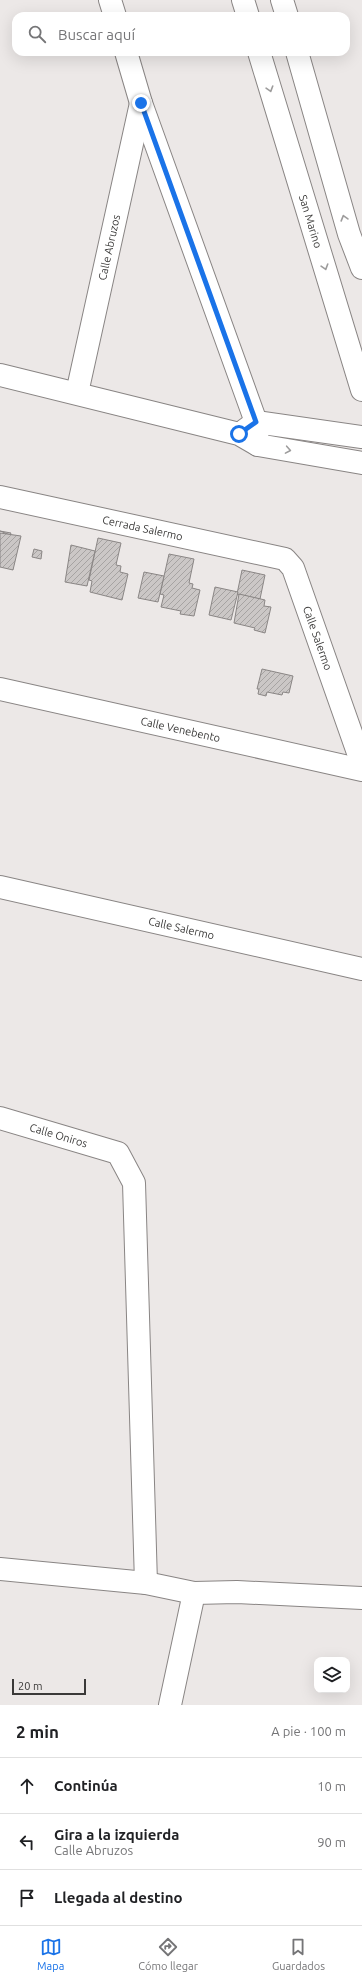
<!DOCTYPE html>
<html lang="es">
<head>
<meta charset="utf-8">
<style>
	:root { --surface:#fff; --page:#f2f2f2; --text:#202124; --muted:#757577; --line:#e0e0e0; --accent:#1a73e8 }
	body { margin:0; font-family:Ubuntu,sans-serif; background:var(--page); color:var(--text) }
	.controls { position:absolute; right:12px; bottom:12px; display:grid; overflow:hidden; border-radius:8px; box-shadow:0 4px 16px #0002 }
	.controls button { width:36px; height:36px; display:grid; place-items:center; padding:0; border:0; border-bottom:1px solid var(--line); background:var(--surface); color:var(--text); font:20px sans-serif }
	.scale { position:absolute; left:12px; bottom:10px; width:74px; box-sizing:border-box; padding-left:4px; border:2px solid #3b3a39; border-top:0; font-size:11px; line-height:14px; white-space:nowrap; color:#3b3a39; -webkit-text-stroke:3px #ece8e7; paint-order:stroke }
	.stop { position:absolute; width:12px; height:12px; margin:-9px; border:3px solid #1a73e8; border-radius:50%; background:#fff }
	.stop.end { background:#1a73e8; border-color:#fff; box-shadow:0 1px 4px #0008 }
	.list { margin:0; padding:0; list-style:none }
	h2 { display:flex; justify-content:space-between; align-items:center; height:52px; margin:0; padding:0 16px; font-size:17px }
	h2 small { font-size:13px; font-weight:400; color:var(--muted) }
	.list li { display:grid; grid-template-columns:26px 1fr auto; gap:12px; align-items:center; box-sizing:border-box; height:56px; padding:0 16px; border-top:1px solid var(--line) }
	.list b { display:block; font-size:15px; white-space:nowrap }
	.list p { margin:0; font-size:13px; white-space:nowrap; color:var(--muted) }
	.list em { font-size:13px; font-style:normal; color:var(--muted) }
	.icon { flex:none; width:22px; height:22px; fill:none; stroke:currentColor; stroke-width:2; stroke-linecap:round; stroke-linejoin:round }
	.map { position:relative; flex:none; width:362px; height:1705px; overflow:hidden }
	.search { position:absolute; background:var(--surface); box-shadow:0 4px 16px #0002; left:12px; right:12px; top:12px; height:44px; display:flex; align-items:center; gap:10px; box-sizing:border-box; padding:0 14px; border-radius:12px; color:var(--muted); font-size:15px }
	.sheet { height:220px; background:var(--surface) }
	nav { display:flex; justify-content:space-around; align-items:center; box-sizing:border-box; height:56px; border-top:1px solid var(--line); background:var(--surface); font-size:11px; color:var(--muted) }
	nav a { display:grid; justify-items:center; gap:2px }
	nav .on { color:var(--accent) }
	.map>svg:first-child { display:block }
	.building { fill:url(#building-hatch); stroke:#8a8685 }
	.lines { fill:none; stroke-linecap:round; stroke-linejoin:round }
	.street-casing { stroke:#898584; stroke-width:24 }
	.street { stroke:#fff; stroke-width:22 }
	.oneway { stroke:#9d9c9c }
	.route { stroke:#1a73e8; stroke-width:5 }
	.labels { text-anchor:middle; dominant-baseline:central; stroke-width:3; stroke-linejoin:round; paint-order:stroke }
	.street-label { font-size:11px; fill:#3b3a39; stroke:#ece8e7 }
</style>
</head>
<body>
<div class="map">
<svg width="362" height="1705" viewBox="0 0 362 1705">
	<defs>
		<pattern id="building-hatch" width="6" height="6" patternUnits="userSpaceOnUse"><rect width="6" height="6" fill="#cbc7c6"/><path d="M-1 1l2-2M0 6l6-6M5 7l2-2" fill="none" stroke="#a6a3a2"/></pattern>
	</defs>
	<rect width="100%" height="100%" fill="#ece8e7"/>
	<!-- building -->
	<g class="building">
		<polygon points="0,531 11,533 10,535"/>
		<polygon points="0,533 21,536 13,570 0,567"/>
		<polygon points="98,538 121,543 116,565 121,566 120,572 128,574 122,600 90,592 92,581 89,580"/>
		<polygon points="71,545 95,551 87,586 65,582"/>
		<polygon points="34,549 42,551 41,559 32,557"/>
		<polygon points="169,554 194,559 189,583 193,584 192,588 200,590 194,616 180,614 181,611 161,607 164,595 160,594"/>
		<polygon points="242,570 265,575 260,599 237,594"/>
		<polygon points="144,572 164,576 158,602 138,598"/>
		<polygon points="215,587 238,592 231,620 209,615"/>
		<polygon points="239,594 265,600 264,606 271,607 265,633 254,630 255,628 234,623"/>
		<polygon points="262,669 293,676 289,693 283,692 282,695 267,692 266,696 258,694 259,689 257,689"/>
	</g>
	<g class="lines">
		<defs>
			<g id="street">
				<polyline points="110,0 115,16"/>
				<polyline points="243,0 248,16"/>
				<polyline points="282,0 287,16"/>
				<polyline points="126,52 141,103 256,422 258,445"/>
				<path id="s1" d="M259 52 362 390"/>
				<polyline points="297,52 349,234 362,268"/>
				<polyline points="0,375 239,434 258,445 362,463"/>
				<path id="s2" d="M77 393 141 103"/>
				<polyline points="245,430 256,422 362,437"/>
				<path id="s3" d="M0 497 285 559 293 568 362 764"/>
				<path id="s4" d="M0 689 362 770"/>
				<path id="s5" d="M0 887 362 969"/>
				<path id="s6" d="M0 1118 118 1153 134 1183 146 1583"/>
				<polyline points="0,1569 146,1583 194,1593 237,1592 362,1598"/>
				<polyline points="170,1705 194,1593"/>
			</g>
		</defs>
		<!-- street casing -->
		<use href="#street" class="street-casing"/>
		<!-- street -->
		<use href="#street" class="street"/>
	</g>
	<!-- one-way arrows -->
	<defs><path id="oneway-chevron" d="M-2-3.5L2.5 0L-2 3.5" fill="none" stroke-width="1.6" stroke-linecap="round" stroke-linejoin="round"/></defs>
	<g class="oneway">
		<use href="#oneway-chevron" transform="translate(270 89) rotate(73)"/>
		<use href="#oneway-chevron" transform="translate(344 218) rotate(-106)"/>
		<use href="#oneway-chevron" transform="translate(325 267) rotate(73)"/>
		<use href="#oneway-chevron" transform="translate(288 450) rotate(10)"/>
	</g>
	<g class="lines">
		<!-- route -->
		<polyline class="route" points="141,103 256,422 239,434"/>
	</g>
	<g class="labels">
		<!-- street labels -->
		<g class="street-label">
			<text stroke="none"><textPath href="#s1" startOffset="177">San Marino</textPath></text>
			<text stroke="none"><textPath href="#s2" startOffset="149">Calle Abruzos</textPath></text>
			<text stroke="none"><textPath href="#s3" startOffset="146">Cerrada Salermo</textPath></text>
			<text stroke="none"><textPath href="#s3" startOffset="378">Calle Salermo</textPath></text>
			<text stroke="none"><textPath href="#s4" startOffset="185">Calle Venebento</textPath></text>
			<text stroke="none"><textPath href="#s5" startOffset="186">Calle Salermo</textPath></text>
			<text stroke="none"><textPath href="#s6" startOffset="61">Calle Oniros</textPath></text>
		</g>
	</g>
</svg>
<div class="controls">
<button><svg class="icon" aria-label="layers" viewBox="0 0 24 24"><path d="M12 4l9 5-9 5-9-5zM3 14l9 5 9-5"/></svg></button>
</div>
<div class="scale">20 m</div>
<div class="stop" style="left:239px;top:434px"></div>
<div class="stop end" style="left:141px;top:103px"></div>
<div class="search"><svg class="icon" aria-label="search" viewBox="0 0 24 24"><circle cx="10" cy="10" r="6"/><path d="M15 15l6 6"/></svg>Buscar aquí</div>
</div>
<section class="sheet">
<h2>2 min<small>A pie · 100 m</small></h2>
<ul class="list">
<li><svg class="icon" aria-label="ahead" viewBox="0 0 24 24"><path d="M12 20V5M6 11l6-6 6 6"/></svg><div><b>Continúa</b></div><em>10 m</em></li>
<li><svg class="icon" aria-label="left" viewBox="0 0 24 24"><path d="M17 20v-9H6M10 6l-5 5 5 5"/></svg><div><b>Gira a la izquierda</b><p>Calle Abruzos</p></div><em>90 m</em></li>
<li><svg class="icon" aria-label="arrive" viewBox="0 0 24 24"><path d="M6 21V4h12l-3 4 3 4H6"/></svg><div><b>Llegada al destino</b></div></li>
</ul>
</section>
<nav>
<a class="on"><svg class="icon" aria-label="map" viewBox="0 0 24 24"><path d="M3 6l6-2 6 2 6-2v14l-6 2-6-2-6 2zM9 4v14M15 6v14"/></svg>Mapa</a>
<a><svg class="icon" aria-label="directions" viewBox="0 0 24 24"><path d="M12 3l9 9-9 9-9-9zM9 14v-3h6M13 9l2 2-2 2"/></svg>Cómo llegar</a>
<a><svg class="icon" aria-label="saved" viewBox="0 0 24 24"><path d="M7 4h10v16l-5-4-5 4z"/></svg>Guardados</a>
</nav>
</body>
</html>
